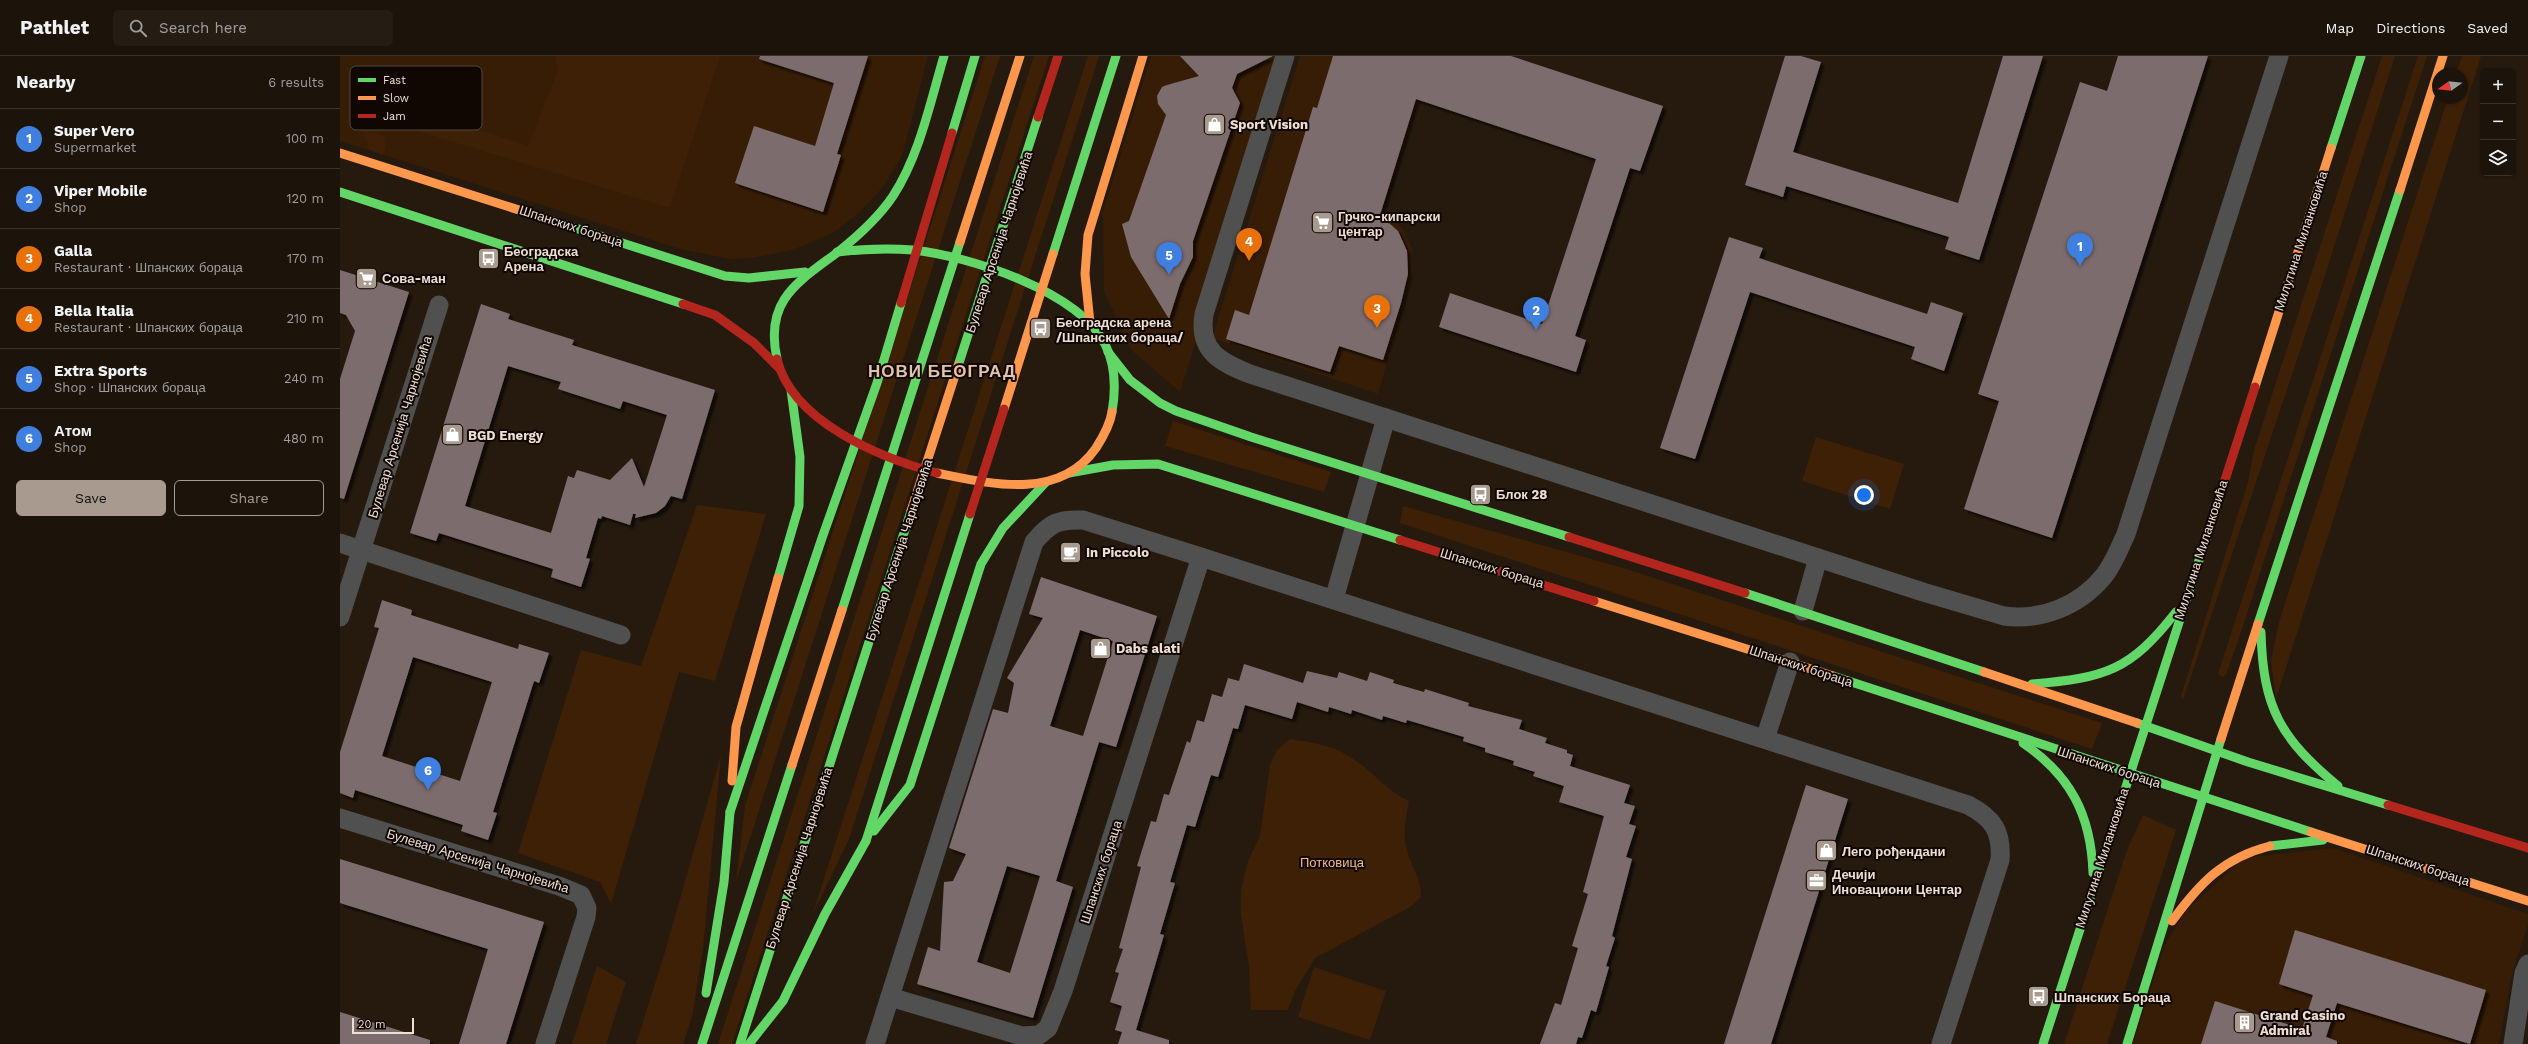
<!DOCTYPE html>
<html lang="en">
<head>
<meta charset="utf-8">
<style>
	:root { --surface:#1c140b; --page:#251d14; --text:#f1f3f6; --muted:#a09e9d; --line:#3a332c; --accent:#a89a8f }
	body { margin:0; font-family:"Work Sans",sans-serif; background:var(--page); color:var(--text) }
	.controls { position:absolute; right:12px; top:12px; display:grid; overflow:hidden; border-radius:6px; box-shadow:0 1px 3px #0004 }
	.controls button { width:36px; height:36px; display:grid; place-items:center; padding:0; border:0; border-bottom:1px solid var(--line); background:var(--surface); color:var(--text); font:20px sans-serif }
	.compass { position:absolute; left:2092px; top:12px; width:36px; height:36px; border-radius:50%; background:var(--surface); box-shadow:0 1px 3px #0004; rotate:255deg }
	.scale { position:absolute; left:12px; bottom:10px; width:62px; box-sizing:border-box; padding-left:4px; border:2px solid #eedfd4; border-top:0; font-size:11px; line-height:14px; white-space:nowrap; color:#eedfd4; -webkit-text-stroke:3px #100702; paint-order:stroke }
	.you { position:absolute; left:1524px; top:439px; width:14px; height:14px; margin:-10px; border:3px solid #fff; border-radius:50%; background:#1a73e8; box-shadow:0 0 0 6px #1a73e833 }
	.badge { display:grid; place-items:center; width:26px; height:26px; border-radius:50%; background:var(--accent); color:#fff; font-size:13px; font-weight:700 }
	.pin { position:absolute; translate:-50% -33px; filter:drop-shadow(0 1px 2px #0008) }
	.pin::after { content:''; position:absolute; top:21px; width:14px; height:12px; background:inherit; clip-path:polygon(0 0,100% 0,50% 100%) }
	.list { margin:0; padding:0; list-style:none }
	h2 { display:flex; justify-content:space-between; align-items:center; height:52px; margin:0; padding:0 16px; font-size:17px }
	h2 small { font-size:13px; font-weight:400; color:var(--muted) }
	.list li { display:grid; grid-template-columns:26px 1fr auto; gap:12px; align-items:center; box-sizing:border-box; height:60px; padding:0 16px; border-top:1px solid var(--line) }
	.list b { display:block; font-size:15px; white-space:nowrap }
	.list p { margin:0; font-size:13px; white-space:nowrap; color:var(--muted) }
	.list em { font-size:13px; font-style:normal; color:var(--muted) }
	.actions { display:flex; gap:8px; padding:12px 16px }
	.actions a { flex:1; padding:9px 0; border:1px solid var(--accent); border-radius:6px; text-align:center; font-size:14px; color:var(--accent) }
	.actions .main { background:var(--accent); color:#111 }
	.icon { flex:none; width:22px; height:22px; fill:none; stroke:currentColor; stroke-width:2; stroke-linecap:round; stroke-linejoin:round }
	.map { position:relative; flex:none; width:2188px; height:988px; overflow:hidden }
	header { display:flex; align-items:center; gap:24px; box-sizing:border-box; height:56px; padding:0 20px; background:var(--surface); border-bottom:1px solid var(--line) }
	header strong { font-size:19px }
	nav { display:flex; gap:22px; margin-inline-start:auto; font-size:14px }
	.search { width:280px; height:36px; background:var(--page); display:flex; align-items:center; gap:10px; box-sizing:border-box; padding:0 14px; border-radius:6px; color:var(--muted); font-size:15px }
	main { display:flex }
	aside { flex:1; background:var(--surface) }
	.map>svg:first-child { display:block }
	.built { fill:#371d06 }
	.green { fill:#3d2005 }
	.building { fill:#7d6c6e; fill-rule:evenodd; filter:url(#shadow) }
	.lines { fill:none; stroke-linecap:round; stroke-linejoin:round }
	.street { stroke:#505051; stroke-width:19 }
	.fast { stroke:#63d668; stroke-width:9 }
	.slow { stroke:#ff974d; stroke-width:9 }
	.jam { stroke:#b3261e; stroke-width:9 }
	.labels { text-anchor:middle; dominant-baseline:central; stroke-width:4; stroke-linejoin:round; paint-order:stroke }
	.poi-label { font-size:13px; font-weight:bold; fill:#eedfd4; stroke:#100702; text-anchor:start }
	.street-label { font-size:13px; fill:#eedfd4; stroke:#100702 }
	.park-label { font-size:13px; fill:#f5b989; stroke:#100702 }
	.district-label { font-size:17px; font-weight:bold; letter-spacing:1px; fill:#e1c3ac; stroke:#100702 }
	.key { fill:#100702; stroke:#534841; stroke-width:1 }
	.key-label { font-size:11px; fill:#eedfd4 }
</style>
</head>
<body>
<header>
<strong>Pathlet</strong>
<div class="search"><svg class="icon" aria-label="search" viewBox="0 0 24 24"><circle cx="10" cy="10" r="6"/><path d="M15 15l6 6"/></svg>Search here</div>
<nav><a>Map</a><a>Directions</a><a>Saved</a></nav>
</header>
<main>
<aside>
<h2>Nearby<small>6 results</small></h2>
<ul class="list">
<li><span class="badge" style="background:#3f7fe0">1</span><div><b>Super Vero</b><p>Supermarket</p></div><em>100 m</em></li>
<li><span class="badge" style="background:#3f7fe0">2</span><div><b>Viper Mobile</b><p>Shop</p></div><em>120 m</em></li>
<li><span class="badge" style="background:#e8710a">3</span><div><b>Galla</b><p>Restaurant · Шпанских бораца</p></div><em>170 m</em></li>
<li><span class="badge" style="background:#e8710a">4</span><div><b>Bella Italia</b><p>Restaurant · Шпанских бораца</p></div><em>210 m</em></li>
<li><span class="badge" style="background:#3f7fe0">5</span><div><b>Extra Sports</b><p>Shop · Шпанских бораца</p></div><em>240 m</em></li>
<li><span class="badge" style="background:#3f7fe0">6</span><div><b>Атом</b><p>Shop</p></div><em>480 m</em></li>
</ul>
<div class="actions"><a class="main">Save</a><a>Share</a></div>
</aside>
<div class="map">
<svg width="2188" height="988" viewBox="0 0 2188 988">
	<defs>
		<filter id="shadow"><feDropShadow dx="3.5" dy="3.5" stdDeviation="1" flood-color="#0009"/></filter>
	</defs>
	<rect width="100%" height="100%" fill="#261a0f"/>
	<!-- built -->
	<g class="built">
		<polygon points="0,0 588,0 562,100 542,132 518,158 491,178 452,194 412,202 389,203 341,193 0,85"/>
		<polygon points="811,0 946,0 840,336 791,294 764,235 763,156"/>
		<polygon points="960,0 1095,0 1042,156 1063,173 1072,193 1073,216 1038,338 872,282"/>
		<polygon points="1993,792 2188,858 2188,868 2171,921 2159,988 1793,988 1826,886 1847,854 1904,802"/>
	</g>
	<!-- green -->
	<g class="green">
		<polygon points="215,0 380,0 330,152 67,72 76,52 188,90 218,14"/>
		<polygon points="645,0 660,0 396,826 405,750"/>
		<polygon points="694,0 709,0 392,988 378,988"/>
		<polygon points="748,0 759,0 509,783 472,860"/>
		<polygon points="2042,0 2055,0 1978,241 1843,644 1841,640 1908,426 1914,394"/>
		<polygon points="2078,0 2087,0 1902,573 1886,619 1882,621 1878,618"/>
		<polygon points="2122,0 2141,0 1936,643 1931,605 1939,566 2108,42 2122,42 2122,18 2116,18"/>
		<polygon points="22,72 35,75 44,81 46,91 42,99 29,93"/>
		<polygon points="833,365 991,416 984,436 825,390"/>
		<polygon points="1476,381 1564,408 1550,453 1462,425"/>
		<polygon points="357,449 426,458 375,625 339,616 271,848 260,826 178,797 241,594 301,610"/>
		<polygon points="1063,450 1283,512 1762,667 1752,693 1060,467"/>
		<path d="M950 683C969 686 991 689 1007 699 1030 712 1045 734 1069 745 1066 762 1062 777 1067 794 1071 810 1082 824 1081 841L1070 851 975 902 955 935 948 954H911L909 910 901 859V834L908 805 920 780 930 709 937 694Z"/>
		<polygon points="381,699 363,893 352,961 343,988 296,988 325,896"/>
		<polygon points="1803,759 1836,774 1767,988 1724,988 1787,794"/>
		<polygon points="257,910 286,926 266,988 232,988"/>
		<polygon points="974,911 1046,935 1030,984 958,961"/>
	</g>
	<!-- building -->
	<g class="building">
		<polygon points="420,0 528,0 497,98 501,99 483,156 395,127 414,70 475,90 494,27 419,3"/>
		<polygon points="840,0 933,0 897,18 892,32 900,47 853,185 853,201 840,228 829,263 791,201 782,168 789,165 826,59 818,48 817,40 822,31 827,29 859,20"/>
		<polygon points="993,0 1171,0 1323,50 1300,115 1290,112 1235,280 1246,284 1236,316 1099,271 1110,237 1202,268 1256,103 1076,43 1040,159 1058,175 1067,195 1068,218 1061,247 1043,304 999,290 990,316 886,283 895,254 909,259 973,51 977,52"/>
		<polygon points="1445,0 1461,0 1481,6 1453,96 1618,147 1663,0 1703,0 1639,204 1605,193 1609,181 1446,130 1443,141 1405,129"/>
		<polygon points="1778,0 1868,0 1712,482 1624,453 1659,345 1638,338 1740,26 1767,35"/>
		<polygon points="1389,181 1423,192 1419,202 1587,258 1591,246 1623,257 1604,315 1571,303 1575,291 1410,236 1355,403 1320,392"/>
		<polygon points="0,214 69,236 4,443 0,442 0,323 15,275 6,259 0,257"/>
		<path d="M141 248 170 258 168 263 234 284 232 289 375 334 342 443 331 440 325 450 316 457 295 462 296 458H293L290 469 262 460 261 463 258 462 246 502 250 503 241 531 211 521 213 513 99 477 96 485 70 477ZM168 310 221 326 218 333 280 353 283 345 327 359 304 431 292 402 270 424 237 414 234 422 228 420 211 477 125 450Z"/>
		<path d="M701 521 817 560 776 691 759 686 716 825 733 831 693 962 577 928 588 891 600 895 604 826 613 825 626 798 609 792 653 653 668 657 674 627 667 622 703 562 689 558ZM740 574 773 585 743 680 710 670ZM667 810 700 820 670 917 637 906Z"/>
		<path d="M42 544 72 554 71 559 178 593 179 588 209 597 199 627 194 625 153 756 157 757 148 784 121 775 123 769 15 734 13 742 0 737V696L39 572 34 571ZM73 601 152 626 120 725 42 700Z"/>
		<polygon points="904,608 963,627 967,615 997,622 999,616 1027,625 1030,616 1054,624 1053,627 1084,636 1085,633 1129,647 1128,650 1182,664 1179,673 1207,682 1205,687 1227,694 1227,697 1233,699 1230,710 1290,729 1284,747 1295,750 1289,768 1296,770 1286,801 1292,803 1272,880 1275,882 1266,910 1269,911 1256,956 1251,954 1242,982 1238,981 1236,988 1200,988 1215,947 1221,949 1238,892 1232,890 1248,838 1243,836 1264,760 1219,746 1224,730 1193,720 1195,716 1173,709 1174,705 1145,696 1145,692 1123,685 1124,681 1067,664 1066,667 1043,660 1042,664 1012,654 1011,658 989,651 988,656 957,646 952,663 905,649 898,673 893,672 878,721 871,719 855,771 847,769 830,826 835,827 820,878 824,879 796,974 829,984 829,988 778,988 782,976 775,974 782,950 770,946 779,917 775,916 783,893 779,892 801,811 797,810 811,765 816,766 824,738 829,739 847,685 850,687 857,664 864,666 872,638 882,641 888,622 899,625"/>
		<polygon points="1466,729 1508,743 1431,988 1384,988"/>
		<polygon points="0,803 204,866 166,988 119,988 148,893 0,847"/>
		<polygon points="1955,874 2146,934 2130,988 1997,947 1986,981 1997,985 1997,988 1861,988 1875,945 1962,973 1973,939 1939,928"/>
		<polygon points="0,956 90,984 90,988 0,988"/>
	</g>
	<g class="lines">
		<!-- street -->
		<g class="street">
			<path d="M945 0 864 258C858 295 880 306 910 318L1583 536 1664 560C1701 565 1739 550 1763 521 1773 509 1779 493 1786 478L1939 0"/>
			<polyline points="0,487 281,579"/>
			<polyline points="994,543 1046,362"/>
			<polyline points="1463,555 1478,502"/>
			<polyline points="0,561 99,249"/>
			<polyline points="1425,683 1450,606"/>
			<polyline points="0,762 219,830 241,839 247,852 246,861 205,988"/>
			<polyline points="550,941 682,980 699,979 708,972 723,935 861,501"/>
			<path d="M535 988 694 486C710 467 718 463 743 464L861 501 1628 749C1653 762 1662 775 1660 804L1601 988"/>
			<polyline points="2173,988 2184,917 2188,908"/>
		</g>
		<!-- fast -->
		<g class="fast">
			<polyline points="612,77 635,0"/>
			<polyline points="1991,92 2021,0"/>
			<polyline points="0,136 343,248"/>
			<polyline points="223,168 385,220 409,222 465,216"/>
			<path d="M497 196C522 193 548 192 573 194 629 200 738 235 765 288 776 310 776 333 772 356"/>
			<polyline points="713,198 776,0"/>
			<polyline points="768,296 790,324 820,347 836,355 911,381 1229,481"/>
			<path d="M437 303C424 244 458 226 498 196 518 180 539 161 553 140 580 98 590 47 604 0"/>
			<polyline points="618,310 698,61"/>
			<polyline points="729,417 773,409 818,408 1060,484"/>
			<polyline points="438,522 459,450 460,401 451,334"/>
			<polyline points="1405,537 1644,616"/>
			<polyline points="502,554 620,186"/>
			<polyline points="1918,568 2060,134"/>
			<path d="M1921 576C1923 652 1940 682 1998 730"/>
			<polyline points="1493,620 1971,776"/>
			<path d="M1692 628C1765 622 1790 615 1836 556"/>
			<polyline points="1797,667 1908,706 2048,749"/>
			<path d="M1683 687C1731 720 1751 759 1753 817"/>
			<polyline points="390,756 482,482 537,327 561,247"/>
			<polyline points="534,775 570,729 641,508 663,472 706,426"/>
			<polyline points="526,785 630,458"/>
			<polyline points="1930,790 1983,784"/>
			<polyline points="366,937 384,826 390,756"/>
			<polyline points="362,988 452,709"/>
			<polyline points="400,988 571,455"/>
			<polyline points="409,988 443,945 485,858 526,785"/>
			<polyline points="1703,988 1873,461"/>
			<polyline points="1787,988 1881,683"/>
		</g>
		<!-- slow -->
		<g class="slow">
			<polyline points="0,97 223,168"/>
			<polyline points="2060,134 2103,0"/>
			<polyline points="620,186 680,0"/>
			<polyline points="750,267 745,218 748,179 803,0"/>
			<polyline points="1915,331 1991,92"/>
			<polyline points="664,353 713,198"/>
			<path d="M597 417C651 428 719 445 756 392 763 381 770 369 772 356"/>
			<polyline points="571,455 618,310"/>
			<polyline points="1254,545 1493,620"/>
			<polyline points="1644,616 1797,667"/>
			<polyline points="1881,683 1918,568"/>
			<polyline points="452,709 502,554"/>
			<polyline points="392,725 396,671 438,522"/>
			<polyline points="1971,776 2188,845"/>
			<path d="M1832 865C1860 827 1883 802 1930 790"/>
		</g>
		<!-- jam -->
		<g class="jam">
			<polyline points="698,61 718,0"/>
			<polyline points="561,247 612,77"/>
			<polyline points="343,248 375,259 414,287 439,312"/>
			<path d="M437 303C452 366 541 402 597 417"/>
			<polyline points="630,458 664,353"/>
			<polyline points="1873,461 1915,331"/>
			<polyline points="1229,481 1405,537"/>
			<polyline points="1060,484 1254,545"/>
			<polyline points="2048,749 2188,792"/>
		</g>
	</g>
	<!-- icons -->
	<defs>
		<symbol id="shop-square" viewBox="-11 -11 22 22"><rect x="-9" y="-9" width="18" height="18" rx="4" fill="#a89a8f" stroke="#100702"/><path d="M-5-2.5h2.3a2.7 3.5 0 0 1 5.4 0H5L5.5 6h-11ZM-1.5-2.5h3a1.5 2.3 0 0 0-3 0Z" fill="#fff"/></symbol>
		<symbol id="supermarket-square" viewBox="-11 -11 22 22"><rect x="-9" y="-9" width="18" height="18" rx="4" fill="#a89a8f" stroke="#100702"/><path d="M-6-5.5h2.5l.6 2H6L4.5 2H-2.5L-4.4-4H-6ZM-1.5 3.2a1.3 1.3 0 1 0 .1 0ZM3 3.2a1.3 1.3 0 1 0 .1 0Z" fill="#fff"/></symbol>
		<symbol id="bus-square" viewBox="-11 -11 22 22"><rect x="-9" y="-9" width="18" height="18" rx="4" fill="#a89a8f" stroke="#100702"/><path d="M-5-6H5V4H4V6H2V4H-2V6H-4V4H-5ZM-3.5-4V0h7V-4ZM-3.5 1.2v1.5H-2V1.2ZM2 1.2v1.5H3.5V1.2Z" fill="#fff"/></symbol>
		<symbol id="cafe-square" viewBox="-11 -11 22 22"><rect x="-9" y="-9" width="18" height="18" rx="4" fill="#a89a8f" stroke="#100702"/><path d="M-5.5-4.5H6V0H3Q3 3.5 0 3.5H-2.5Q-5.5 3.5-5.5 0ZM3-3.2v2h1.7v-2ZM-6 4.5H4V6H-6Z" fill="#fff"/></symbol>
		<symbol id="office-square" viewBox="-11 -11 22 22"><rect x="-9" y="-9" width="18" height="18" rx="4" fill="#a89a8f" stroke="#100702"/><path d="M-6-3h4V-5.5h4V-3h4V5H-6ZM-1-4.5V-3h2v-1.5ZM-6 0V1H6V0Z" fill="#fff"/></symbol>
		<symbol id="building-square" viewBox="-11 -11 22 22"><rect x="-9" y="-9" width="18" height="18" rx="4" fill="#a89a8f" stroke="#100702"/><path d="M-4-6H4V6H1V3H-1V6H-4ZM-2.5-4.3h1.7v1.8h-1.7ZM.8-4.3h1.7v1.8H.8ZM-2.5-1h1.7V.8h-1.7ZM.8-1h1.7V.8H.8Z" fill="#fff"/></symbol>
	</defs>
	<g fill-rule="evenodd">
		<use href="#shop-square" x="862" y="56" width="25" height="25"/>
		<use href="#supermarket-square" x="970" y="154" width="25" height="25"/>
		<use href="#bus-square" x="136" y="190" width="25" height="25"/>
		<use href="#supermarket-square" x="14" y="210" width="25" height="25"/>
		<use href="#bus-square" x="688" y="260" width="25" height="25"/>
		<use href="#shop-square" x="100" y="366" width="25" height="25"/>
		<use href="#bus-square" x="1128" y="426" width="25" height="25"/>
		<use href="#cafe-square" x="718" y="484" width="25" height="25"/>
		<use href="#shop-square" x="748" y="580" width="25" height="25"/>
		<use href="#shop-square" x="1474" y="782" width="25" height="25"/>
		<use href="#office-square" x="1464" y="812" width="25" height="25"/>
		<use href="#bus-square" x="1686" y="928" width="25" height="25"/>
		<use href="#building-square" x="1892" y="954" width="25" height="25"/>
	</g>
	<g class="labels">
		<!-- poi labels -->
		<g class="poi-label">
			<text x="890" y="68">Sport Vision</text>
			<text x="998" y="160">Грчко-кипарски<tspan x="998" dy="15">центар</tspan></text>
			<text x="164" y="195">Београдска<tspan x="164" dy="15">Арена</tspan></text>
			<text x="42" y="222">Сова-ман</text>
			<text x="716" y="266">Београдска арена<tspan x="716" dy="15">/Шпанских бораца/</tspan></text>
			<text x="128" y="379">BGD Energy</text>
			<text x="1156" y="438">Блок 28</text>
			<text x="746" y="496">In Piccolo</text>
			<text x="776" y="592">Dabs alati</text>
			<text x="1502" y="795">Лего рођендани</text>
			<text x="1492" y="818">Дечији<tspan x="1492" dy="15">Иновациони Центар</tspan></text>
			<text x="1714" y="941">Шпанских Бораца</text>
			<text x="1920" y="959">Grand Casino<tspan x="1920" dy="15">Admiral</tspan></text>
		</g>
		<!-- street labels -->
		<g class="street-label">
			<text transform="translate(231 170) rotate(18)">Шпанских бораца</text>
			<text transform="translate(1961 185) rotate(-72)">Милутина Миланковића</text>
			<text transform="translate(659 186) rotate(-72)">Булевар Арсенија Чарнојевића</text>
			<text transform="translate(60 371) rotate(-73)">Булевар Арсенија Чарнојевића</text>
			<text transform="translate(559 494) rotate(-72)">Булевар Арсенија Чарнојевића</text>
			<text transform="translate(1861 494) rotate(-72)">Милутина Миланковића</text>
			<text transform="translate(1152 512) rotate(17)">Шпанских бораца</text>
			<text transform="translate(1461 610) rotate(18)">Шпанских бораца</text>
			<text transform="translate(1769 711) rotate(18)">Шпанских бораца</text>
			<text transform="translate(459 802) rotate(-72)">Булевар Арсенија Чарнојевића</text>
			<text transform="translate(1762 802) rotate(-72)">Милутина Миланковића</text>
			<text transform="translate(138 805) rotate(17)">Булевар Арсенија Чарнојевића</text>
			<text transform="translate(2078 809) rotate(18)">Шпанских бораца</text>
			<text transform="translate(761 816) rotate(-72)">Шпанских бораца</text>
		</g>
		<!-- park labels -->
		<g class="park-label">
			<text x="992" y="806">Потковица</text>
		</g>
		<!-- district labels -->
		<g class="district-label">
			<text x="602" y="315">НОВИ БЕОГРАД</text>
		</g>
	</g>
	<!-- legend -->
	<rect x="10" y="10" width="132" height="64" rx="6" class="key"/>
	<rect x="18" y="22" width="18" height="4" fill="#63d668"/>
	<rect x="18" y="40" width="18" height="4" fill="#ff974d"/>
	<rect x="18" y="58" width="18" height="4" fill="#b3261e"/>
	<g class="key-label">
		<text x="43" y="28">Fast</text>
		<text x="43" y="46">Slow</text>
		<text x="43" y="64">Jam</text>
	</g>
</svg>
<div class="controls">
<button>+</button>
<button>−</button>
<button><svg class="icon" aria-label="layers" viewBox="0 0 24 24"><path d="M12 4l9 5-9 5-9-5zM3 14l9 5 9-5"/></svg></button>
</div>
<svg class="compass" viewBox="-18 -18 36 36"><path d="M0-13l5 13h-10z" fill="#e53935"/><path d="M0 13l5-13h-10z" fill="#a09e9d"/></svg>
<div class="scale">20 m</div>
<div class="you"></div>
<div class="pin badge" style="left:1740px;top:210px;background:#3f7fe0">1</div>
<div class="pin badge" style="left:1196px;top:274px;background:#3f7fe0">2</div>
<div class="pin badge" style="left:1037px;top:272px;background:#e8710a">3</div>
<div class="pin badge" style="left:909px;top:205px;background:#e8710a">4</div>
<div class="pin badge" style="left:829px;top:219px;background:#3f7fe0">5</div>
<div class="pin badge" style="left:88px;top:734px;background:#3f7fe0">6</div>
</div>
</main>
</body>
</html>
